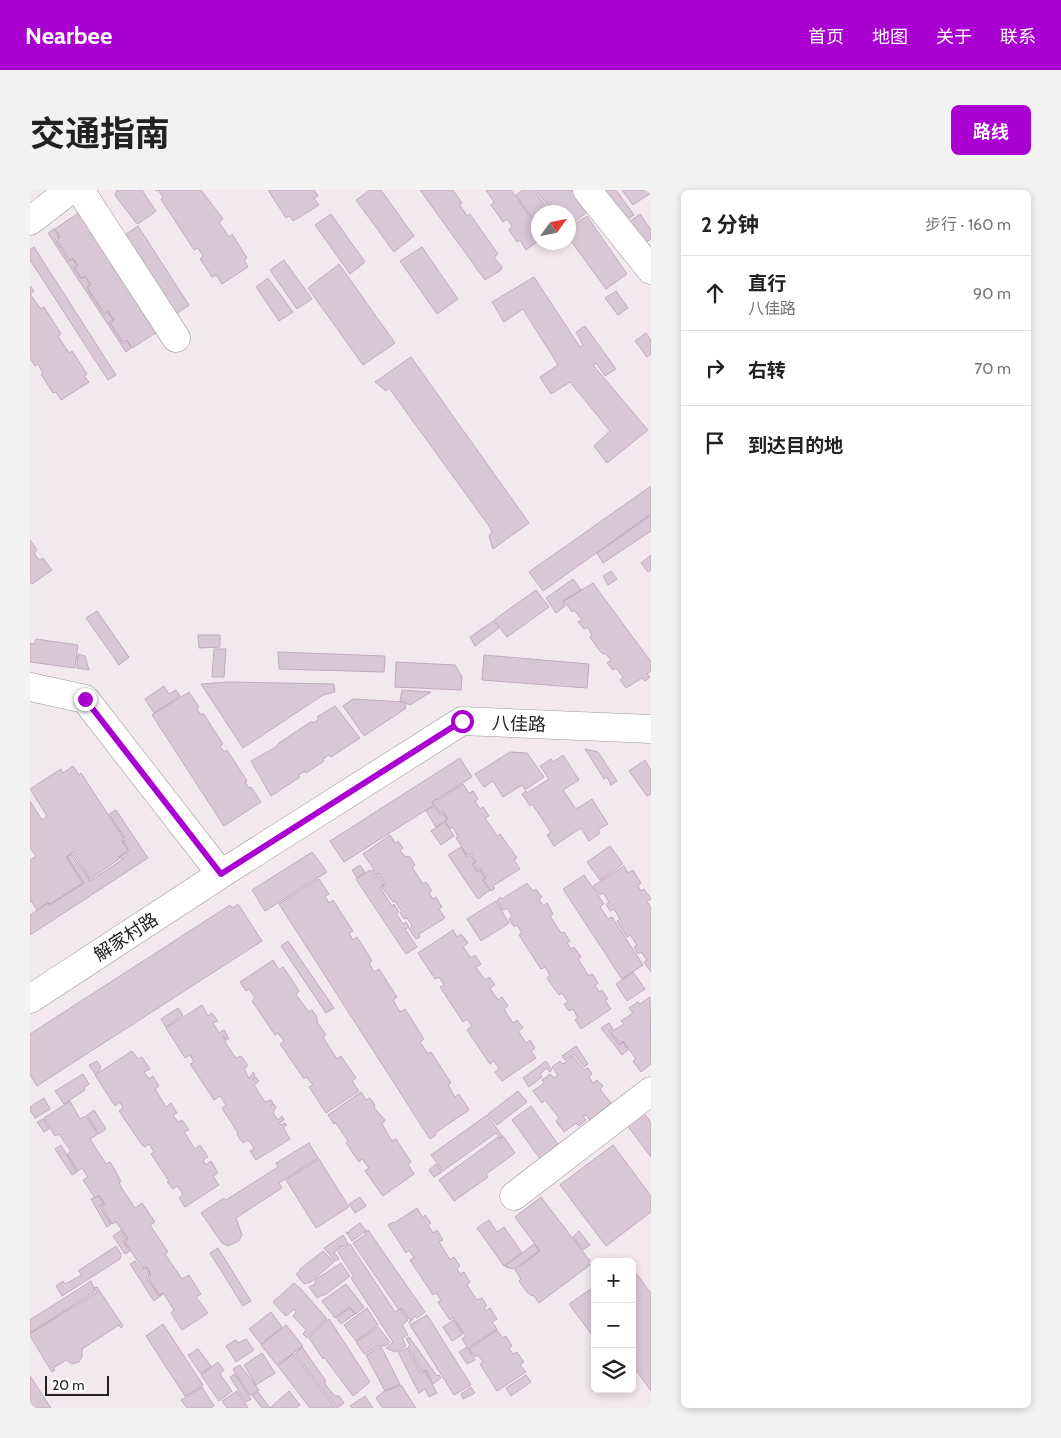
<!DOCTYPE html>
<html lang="zh">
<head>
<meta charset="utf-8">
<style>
	:root { --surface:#fff; --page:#f2f2f2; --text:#222; --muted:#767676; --line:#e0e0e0; --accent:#aa00d2 }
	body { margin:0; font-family:Cabin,"Noto Sans SC",sans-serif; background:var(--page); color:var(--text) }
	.controls { position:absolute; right:15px; bottom:15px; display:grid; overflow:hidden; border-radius:8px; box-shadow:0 2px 8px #0003 }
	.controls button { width:45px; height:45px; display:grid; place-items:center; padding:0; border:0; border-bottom:1px solid var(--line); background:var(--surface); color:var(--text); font:25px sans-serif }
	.compass { position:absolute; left:501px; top:15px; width:45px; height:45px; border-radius:50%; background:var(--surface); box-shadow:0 2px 8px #0003; rotate:57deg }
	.scale { position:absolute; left:15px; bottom:12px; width:64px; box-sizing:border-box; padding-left:5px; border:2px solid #212121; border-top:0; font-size:14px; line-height:18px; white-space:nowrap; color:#212121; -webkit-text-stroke:4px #fff; paint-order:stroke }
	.stop { position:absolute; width:15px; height:15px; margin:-11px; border:4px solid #aa00d2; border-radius:50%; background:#fff }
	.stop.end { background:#aa00d2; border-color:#fff; box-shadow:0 1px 5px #0008 }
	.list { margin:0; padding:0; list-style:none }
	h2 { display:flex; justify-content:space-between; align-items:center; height:65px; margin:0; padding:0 20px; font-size:21px }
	h2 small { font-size:16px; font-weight:400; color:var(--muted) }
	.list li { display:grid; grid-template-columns:32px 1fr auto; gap:15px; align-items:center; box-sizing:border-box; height:75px; padding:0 20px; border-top:1px solid var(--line) }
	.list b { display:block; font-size:19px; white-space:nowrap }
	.list p { margin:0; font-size:16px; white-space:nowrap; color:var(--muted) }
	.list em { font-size:16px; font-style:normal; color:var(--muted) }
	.icon { flex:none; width:28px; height:28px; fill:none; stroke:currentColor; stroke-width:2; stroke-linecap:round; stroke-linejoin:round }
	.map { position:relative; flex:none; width:621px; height:1218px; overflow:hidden; border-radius:8px }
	header { display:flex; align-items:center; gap:30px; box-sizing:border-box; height:70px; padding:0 25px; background:var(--accent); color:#fff }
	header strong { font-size:24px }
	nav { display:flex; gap:28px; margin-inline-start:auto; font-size:18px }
	.intro { display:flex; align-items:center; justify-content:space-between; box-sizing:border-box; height:120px; padding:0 30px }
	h1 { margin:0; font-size:35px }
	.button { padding:12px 22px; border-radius:8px; background:var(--accent); color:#fff; font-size:18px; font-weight:700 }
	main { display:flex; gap:30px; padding:0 30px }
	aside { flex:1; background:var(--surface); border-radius:8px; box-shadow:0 2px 8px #0003 }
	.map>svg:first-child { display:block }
	.building { fill:#d9c7d5; stroke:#c4a9be }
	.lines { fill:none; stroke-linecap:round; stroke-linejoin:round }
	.minor-casing { stroke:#989898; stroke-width:29 }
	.minor { stroke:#fff; stroke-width:28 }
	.route { stroke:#aa00d2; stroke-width:6 }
	.labels { text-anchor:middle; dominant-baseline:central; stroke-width:4.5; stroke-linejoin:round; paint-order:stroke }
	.street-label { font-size:18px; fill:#212121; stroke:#fff }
</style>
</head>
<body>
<header>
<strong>Nearbee</strong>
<nav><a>首页</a><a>地图</a><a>关于</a><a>联系</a></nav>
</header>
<div class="intro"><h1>交通指南</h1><a class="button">路线</a></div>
<main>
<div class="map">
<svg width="621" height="1218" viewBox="0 0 621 1218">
	<rect width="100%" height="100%" fill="#f2e8ed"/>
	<!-- building -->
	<g class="building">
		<polygon points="87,0 112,0 126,21 108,34 106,33 85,5"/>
		<polygon points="125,0 171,0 193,29 189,32 199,47 202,44 217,68 214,70 218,77 192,94 186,85 182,87 170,69 173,66 168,58 164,60 131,9 133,7 128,0 126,1"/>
		<polygon points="238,0 284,0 288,6 284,8 289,15 263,31 260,26 256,28"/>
		<polygon points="340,0 351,0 384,46 364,62 326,10"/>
		<polygon points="390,0 423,0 432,13 429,14 437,26 440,24 468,64 464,67 472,77 471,80 455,90"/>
		<polygon points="456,0 481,0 508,38 508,51 496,60 490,50 487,52 479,40 482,36 477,29 473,32 466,22 461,15 464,12"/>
		<polygon points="493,0 504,0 520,22 508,22 508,36 486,5"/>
		<polygon points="506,0 542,0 557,22 538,37 538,22 523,22"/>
		<polygon points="571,0 586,0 604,25 594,32"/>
		<polygon points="592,0 621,0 621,3 603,15"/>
		<polygon points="51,21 129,141 102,158 97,150 93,152 80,133 84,130 78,121 74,123 57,97 61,95 55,86 51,88 45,78 48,76 43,68 40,70 27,50 30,47 25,39"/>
		<polygon points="301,24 335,72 320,84 285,35"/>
		<polygon points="610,24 621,40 621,49 616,52 595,35"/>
		<polygon points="557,26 597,84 576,99 538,47 538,38"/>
		<polygon points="108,36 159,115 145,125 93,46"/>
		<polygon points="24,39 29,47 25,49 39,71 43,69 47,75 44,78 51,89 55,87 60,95 56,97 74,125 78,122 83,130 79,132 93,154 97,151 101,158 96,162 18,43"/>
		<polygon points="4,57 86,185 78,190 0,70 0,60"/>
		<polygon points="392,57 428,109 407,124 370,71"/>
		<polygon points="254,70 282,109 267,119 240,80"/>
		<polygon points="309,74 365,153 333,175 278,98"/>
		<polygon points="504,87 550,157 553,155 552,153 546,142 555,136 586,179 575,186 566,173 563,175 618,240 577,273 564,256 580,241 540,192 521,204 510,187 528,175 493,119 474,132 462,112"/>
		<polygon points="238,88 263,122 249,131 226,97"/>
		<polygon points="0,96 4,101 0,104 11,119 14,117 31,144 28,146 39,163 42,161 57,184 54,186 59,192 31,210 26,202 23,203 11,184 13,183 8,174 5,176 0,168"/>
		<polygon points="586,101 598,118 588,125 575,108"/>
		<polygon points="616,143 621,150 621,164 617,167 605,151"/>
		<polygon points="381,167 499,333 463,359 459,346 462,342 459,336 359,198 356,201 345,192"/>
		<polygon points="621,296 621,324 513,401 499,382"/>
		<polygon points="621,325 621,341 573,373 567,363"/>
		<polygon points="0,350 7,360 4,363 7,367 10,370 13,368 22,380 2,394 0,392"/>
		<polygon points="621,365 621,380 618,382 611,373"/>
		<polygon points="581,381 587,389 578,395 573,386"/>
		<polygon points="543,389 551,400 533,411 535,416 526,423 516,408"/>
		<polygon points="563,393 621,472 621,481 617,484 620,487 615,491 612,488 596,498 590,490 593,487 586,478 583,480 577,473 581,470 575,463 573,464 569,460 560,447 562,446 558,437 554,439 548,432 552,430 544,420 542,422 534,411"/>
		<polygon points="506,400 519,417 477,447 464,430"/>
		<polygon points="67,421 99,467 89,475 56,428"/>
		<polygon points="463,431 469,438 445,456 440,447"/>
		<polygon points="168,445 190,445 190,457 169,458"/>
		<polygon points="6,449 48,455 45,478 0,472 0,453 4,454"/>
		<polygon points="184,459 196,459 194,487 182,487"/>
		<polygon points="248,462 355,466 354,482 249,479"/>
		<polygon points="48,464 55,466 59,480 47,478"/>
		<polygon points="454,465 559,474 557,498 452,490"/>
		<polygon points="366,472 425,475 432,487 431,500 365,497"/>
		<polygon points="198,492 304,494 305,502 293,505 213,558 171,494"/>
		<polygon points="134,496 139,504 146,500 150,506 124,523 115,509"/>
		<polygon points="372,500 401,502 380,515 370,511"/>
		<polygon points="159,502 169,517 167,519 171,525 173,523 193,554 190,556 194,562 197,560 217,591 215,592 219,598 221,597 231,612 194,636 122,525"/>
		<polygon points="323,509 374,512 376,514 375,519 334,546 313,516"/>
		<polygon points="305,516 330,548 301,567 299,565 293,569 294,571 276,583 275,581 268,585 270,587 241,606 221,571 246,557 249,553 282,531 283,533 289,529 287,527"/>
		<polygon points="555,559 568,562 587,591 581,595 577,587 574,589"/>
		<polygon points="480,562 497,563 514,587 495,600 492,595 473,607 463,591 454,597 445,584"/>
		<polygon points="533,565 549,590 533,600 546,619 562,609 578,634 568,640 570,643 559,651 551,638 524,656 517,645 521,642 502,614 500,616 492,604 496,601 497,603 519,589 510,576 521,569 523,572"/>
		<polygon points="430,568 442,587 402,612 404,615 314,672 300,651"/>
		<polygon points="615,570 621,580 621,604 617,606 599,581"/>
		<polygon points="43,576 49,585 51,583 94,649 92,651 98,660 88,667 89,669 60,689 43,662 36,667 53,693 20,714 18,712 7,720 1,711 0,712 0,670 6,666 0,658 0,611 12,630 17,626 0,599 31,579 33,583"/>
		<polygon points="433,594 439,603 443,601 448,609 445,611 450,619 453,617 459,626 455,628 467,646 470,644 487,668 484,670 490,679 463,696 465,698 461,701 453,690 456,688 451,679 448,681 443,674 446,672 441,663 437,665 426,648 428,647 423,637 420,639 415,631 418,629 413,621 410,623 403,612 407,609 408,610"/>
		<polygon points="404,616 410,625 413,623 417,629 406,637 396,621"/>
		<polygon points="86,620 118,668 0,745 0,725 18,713 20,715 54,693 37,667 42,664 60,691 93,669 89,667 99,661 93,651 96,650 79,624"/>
		<polygon points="415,632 424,646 411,655 401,641"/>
		<polygon points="360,645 365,653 368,651 373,658 370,660 375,667 379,666 385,675 382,677 393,694 396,692 402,701 399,703 403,709 406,707 412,717 409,719 415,728 389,744 390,747 386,749 379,739 382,736 377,728 374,729 370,723 372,722 365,711 363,712 352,697 356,695 348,683 346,686 342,680 344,679 333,664"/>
		<polygon points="580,656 593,674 570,690 557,672"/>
		<polygon points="431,657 437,667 440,665 445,672 442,674 447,682 450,680 455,688 453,690 460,700 448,709 418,665"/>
		<polygon points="282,662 297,682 235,721 222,700"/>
		<polygon points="330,675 335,682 327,688 322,680"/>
		<polygon points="594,676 598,683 603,680 611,693 608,696 611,701 614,699 621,709 617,711 621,718 621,782 614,772 617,770 611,762 608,764 604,757 607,755 600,745 597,747 587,731 590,729 584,719 580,721 576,714 579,712 573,703 570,705 563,696"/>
		<polygon points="340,680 345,688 348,686 354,695 350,697 362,716 364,714 369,722 366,723 373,734 376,732 379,737 375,739 387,757 376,764 326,689"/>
		<polygon points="554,685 574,714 570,717 578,729 582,727 613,775 592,789 533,699"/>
		<polygon points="289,689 299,704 295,706 299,713 303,710 323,741 319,743 323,750 327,747 342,771 339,773 344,782 349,779 367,807 363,810 370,822 375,819 394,849 390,852 398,864 401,862 421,893 418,895 425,907 429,904 439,920 405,943 406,945 400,949 249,714"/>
		<polygon points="497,693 503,701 506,699 512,707 509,709 513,716 517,713 523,724 520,726 531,743 534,742 540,751 537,753 541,759 544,757 551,767 548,769 559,786 562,784 568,793 565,795 569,802 572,800 578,809 575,810 581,819 551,839 545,830 548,828 543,819 539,821 534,814 538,812 532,803 529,805 517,788 520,785 515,777 511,779 489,745 492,743 487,735 484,737 479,729 482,726 477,718 473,720 467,710 471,707 472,709"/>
		<polygon points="466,711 479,733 451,751 437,729"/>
		<polygon points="208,714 232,751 7,896 0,885 0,844 200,715 202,718"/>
		<polygon points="423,740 427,747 431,744 438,753 433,757 441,768 445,765 451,774 446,777 455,790 459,787 465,795 460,798 468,810 472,807 478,816 474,819 483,833 487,830 493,838 488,841 496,853 500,850 505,858 501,861 506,868 472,891 465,882 469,879 464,871 460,874 437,840 442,836 437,829 433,832 410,797 414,795 409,787 405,789 388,763"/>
		<polygon points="258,751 304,818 296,823 251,756"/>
		<polygon points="243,770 249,780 253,777 269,801 266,805 279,822 282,820 287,827 287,832 296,845 293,847 307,869 311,866 326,888 322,891 329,901 296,923 279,897 283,895 276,887 274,889 250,854 254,851 248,843 245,845 222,811 225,808 219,799 216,801 210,792"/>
		<polygon points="603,782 615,799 597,811 586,794"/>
		<polygon points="620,807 621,874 611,882 603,871 606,869 593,851 590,854 581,842 594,834 591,831 603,823 599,818 608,812 610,814"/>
		<polygon points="172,815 178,826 182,823 188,831 183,833 189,843 194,840 199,849 194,849 194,846 194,849 196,850 195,852 206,868 211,866 217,874 217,877 214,878 219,889 223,882 225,885 223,890 226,887 229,891 224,895 235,912 241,910 243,913 241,916 244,914 246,917 243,923 248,930 252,926 254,930 249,933 251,935 255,933 257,935 253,937 260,949 226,970 220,961 224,959 222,955 218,950 213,953 207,945 208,943 192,918 196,915 190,906 184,910 160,874 164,872 160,865 155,868 136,838"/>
		<polygon points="148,818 153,825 136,837 131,829"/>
		<polygon points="579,833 583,839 579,841 589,855 593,852 598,860 592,865 571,838"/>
		<polygon points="546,856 558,874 554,877 544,864 535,870 532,866"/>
		<polygon points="102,861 108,869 112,867 120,879 114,882 119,889 123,886 129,896 125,899 136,917 141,913 147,923 143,925 148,932 152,930 159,940 154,942 165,959 170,955 178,967 173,970 176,975 181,971 188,983 183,986 189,995 155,1017 149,1008 152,1006 152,1002 147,996 143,999 137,992 139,991 121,964 124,962 119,954 115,957 112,955 89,921 93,918 90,912 85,916 65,885"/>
		<polygon points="543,866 554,880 557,878 559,879 562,884 559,887 563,893 567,890 573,896 570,899 581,913 571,921 574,924 562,933 556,925 553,926 556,930 549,936 546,933 534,942 526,931 529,928 515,910 512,913 503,901 514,893 512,890 520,884 524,888 528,885 522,877 530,871 533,874"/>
		<polygon points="67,871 71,877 69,881 65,884 59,875"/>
		<polygon points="516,871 522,880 520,882 517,878 510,884 512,887 499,897 493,888"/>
		<polygon points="53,884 59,894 54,898 55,900 34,914 25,901"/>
		<polygon points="488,901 497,912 467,935 458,924"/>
		<polygon points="331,902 336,910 340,908 345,915 344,918 355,930 352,934 362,951 366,949 381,972 378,974 384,984 353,1006 335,981 339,978 332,969 329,972 316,953 318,951 305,932 304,934 298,925"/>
		<polygon points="14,908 20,919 5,928 0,920 0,917"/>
		<polygon points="40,911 50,929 56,926 68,944 60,949 76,974 80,972 91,991 89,992 91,997 105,1018 112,1013 125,1032 120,1035 138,1062 135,1064 152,1089 159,1085 171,1104 166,1107 178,1123 152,1140 141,1123 144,1120 133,1103 129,1105 118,1087 121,1085 117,1077 112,1078 95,1052 98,1048 86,1032 82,1034 71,1016 75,1014 69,1005 65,1008 53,990 58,987 52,978 48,981 37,964 41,961 29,944 25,946 14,928"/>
		<polygon points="501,916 530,957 511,970 482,930"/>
		<polygon points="64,920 76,939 69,944 57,925"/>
		<polygon points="614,923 621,933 621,967 597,935"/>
		<polygon points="457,925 473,947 470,948 466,943 413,981 401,965"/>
		<polygon points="13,929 19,939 14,942 7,932"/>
		<polygon points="468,947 470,950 474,947 485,963 456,984 458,987 424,1011 409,990"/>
		<polygon points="279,953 288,968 249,993 252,998 206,1028 212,1045 209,1051 198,1056 192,1053 171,1023 194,1008 196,1010 248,977 246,973"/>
		<polygon points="31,955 47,982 42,985 25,959"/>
		<polygon points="583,955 621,1006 621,1022 576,1056 530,995"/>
		<polygon points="289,969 319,1017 286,1038 256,990"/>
		<polygon points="406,974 412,982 404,987 399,980"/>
		<polygon points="69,1006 74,1013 69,1016 81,1034 77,1037 61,1009"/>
		<polygon points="330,1007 336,1016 325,1023 319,1014"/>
		<polygon points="511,1007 560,1071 558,1072 560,1075 509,1113 504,1106 500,1105 496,1101 489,1091 491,1089 485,1080 510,1061 485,1027"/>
		<polygon points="387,1018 393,1028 395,1025 401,1033 398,1035 403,1043 407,1040 413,1050 409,1052 420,1070 424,1067 430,1076 427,1079 430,1084 434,1082 440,1092 437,1095 447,1110 452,1108 457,1116 454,1118 456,1121 460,1118 467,1129 462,1132 467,1139 438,1158 432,1149 436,1146 424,1129 423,1128 420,1130 408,1112 411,1110 406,1103 403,1105 380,1070 384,1068 379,1060 376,1063 358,1035 363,1032 364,1033"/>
		<polygon points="459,1030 467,1042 474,1037 492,1063 474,1076 447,1038"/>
		<polygon points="330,1033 336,1041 322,1051 316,1042 319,1043 319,1041"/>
		<polygon points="91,1040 97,1049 93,1051 100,1061 95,1064 83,1046"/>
		<polygon points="338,1040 395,1122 387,1128 385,1126 379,1134 381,1128 379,1129 372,1118 369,1120 323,1053 336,1044 335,1042"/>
		<polygon points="549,1041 560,1055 553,1060 543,1047"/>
		<polygon points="313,1045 318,1054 312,1057 310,1056 311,1058 304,1062 309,1069 305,1071 294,1058"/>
		<polygon points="320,1054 365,1122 371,1119 378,1130 372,1135 378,1145 372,1148 376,1156 365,1162 356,1158 363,1152 321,1088 324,1087 308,1062"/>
		<polygon points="504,1054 509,1061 484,1079 476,1077 475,1076"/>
		<polygon points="86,1056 91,1064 90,1069 32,1106 26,1096 33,1091 35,1094 52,1085 48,1081"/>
		<polygon points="188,1058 221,1111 213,1116 180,1063"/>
		<polygon points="293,1061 304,1072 281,1092 274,1094 266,1084 270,1081 270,1079"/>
		<polygon points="105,1071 111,1080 116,1077 120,1084 116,1087 129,1106 133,1104 124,1111 100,1074"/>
		<polygon points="311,1073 320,1086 295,1105 292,1105 287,1108 279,1097 285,1094 285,1090"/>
		<polygon points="602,1078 621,1103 621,1201 602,1175"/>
		<polygon points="61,1091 65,1101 2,1142 0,1140 0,1130"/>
		<polygon points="264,1093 271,1099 297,1129 277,1148 273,1144 276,1140 263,1126 266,1122 264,1119 256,1126 243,1112"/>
		<polygon points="316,1094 334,1117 326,1124 319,1117 305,1128 292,1111"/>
		<polygon points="565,1096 565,1149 539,1114"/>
		<polygon points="67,1097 93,1136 91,1138 89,1135 52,1159 52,1167 49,1172 42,1174 36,1170 23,1178 25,1180 22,1182 0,1146 0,1141 1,1143 67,1102 64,1098"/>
		<polygon points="320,1118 325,1124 311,1134 306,1127"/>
		<polygon points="337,1118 348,1135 326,1151 314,1135"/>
		<polygon points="241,1122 252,1137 231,1154 219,1139"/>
		<polygon points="397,1125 441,1195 424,1205 380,1135"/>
		<polygon points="299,1129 340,1192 323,1206 294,1167 293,1169 279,1148"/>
		<polygon points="424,1130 433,1144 422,1151 413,1137"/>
		<polygon points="133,1134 173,1195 155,1206 116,1146"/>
		<polygon points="256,1135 273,1156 247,1175 231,1155"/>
		<polygon points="348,1137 360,1152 355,1156 349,1156 334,1164 326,1152"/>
		<polygon points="467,1140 473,1148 476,1146 482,1156 479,1158 483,1164 487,1162 494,1172 490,1175 496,1182 467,1201 450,1174 453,1172 448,1165 445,1167 439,1159"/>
		<polygon points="379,1147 407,1186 409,1185 411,1188 403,1194 396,1180 392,1182 383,1166 384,1164 382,1164 378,1157 380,1155 376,1149"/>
		<polygon points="216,1149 224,1160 206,1172 196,1156 202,1152 206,1150 208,1153"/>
		<polygon points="272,1157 296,1191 294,1192 298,1198 305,1206 309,1206 314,1213 307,1218 265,1164"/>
		<polygon points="351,1157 370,1194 355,1201 336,1165"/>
		<polygon points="437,1157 445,1170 437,1174 429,1162"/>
		<polygon points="377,1158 391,1184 395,1181 407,1203 399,1207 395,1199 389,1203 368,1162"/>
		<polygon points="168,1159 181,1176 171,1184 158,1165"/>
		<polygon points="232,1163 245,1183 226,1195 214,1175"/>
		<polygon points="263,1164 305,1218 280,1218 248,1176"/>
		<polygon points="188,1172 194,1180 190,1184 202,1201 189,1211 171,1185"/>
		<polygon points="210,1175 229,1200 220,1205 203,1179"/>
		<polygon points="205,1184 221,1209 216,1212 200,1187"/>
		<polygon points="496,1185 501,1192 481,1206 476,1198"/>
		<polygon points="0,1186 21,1218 0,1218"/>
		<polygon points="371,1195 386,1218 353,1218 346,1208 353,1202"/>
		<polygon points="172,1197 184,1216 180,1218 157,1218 151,1210"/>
		<polygon points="441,1197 445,1203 433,1209 431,1204"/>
		<polygon points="207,1201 218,1218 197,1218 192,1211"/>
		<polygon points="259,1201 270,1215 266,1218 232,1218 222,1205 228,1202 240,1218"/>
		<polygon points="335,1206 343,1218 322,1218 320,1216"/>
	</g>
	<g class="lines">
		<defs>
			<g id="minor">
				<polyline points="50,0 146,148"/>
				<polyline points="557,0 621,80"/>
				<polyline points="0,31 40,0"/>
				<polyline points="0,497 55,509 191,684"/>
				<polyline points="0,809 191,684 432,531 621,539"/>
				<polyline points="484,1006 621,901"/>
			</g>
		</defs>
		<!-- minor casing -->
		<use href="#minor" class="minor-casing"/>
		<!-- minor -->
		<use href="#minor" class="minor"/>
	</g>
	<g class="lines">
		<!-- route -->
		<polyline class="route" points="55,509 191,684 432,531"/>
	</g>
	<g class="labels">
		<!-- street labels -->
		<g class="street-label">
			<text transform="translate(489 534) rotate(2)">八佳路</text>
			<text transform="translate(96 747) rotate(-33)">解家村路</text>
		</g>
	</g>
</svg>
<div class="controls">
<button>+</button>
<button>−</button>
<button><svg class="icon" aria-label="layers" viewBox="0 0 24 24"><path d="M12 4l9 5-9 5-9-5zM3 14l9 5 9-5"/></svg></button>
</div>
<svg class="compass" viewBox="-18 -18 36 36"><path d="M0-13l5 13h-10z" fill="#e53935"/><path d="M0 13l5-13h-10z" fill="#767676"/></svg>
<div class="scale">20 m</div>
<div class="stop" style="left:432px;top:531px"></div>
<div class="stop end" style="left:55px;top:509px"></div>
</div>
<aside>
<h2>2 分钟<small>步行 · 160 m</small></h2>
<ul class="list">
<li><svg class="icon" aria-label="ahead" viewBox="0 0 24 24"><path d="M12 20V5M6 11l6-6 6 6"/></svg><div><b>直行</b><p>八佳路</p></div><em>90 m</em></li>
<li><svg class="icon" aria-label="right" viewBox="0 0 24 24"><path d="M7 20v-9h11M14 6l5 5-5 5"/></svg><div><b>右转</b></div><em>70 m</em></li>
<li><svg class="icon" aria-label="arrive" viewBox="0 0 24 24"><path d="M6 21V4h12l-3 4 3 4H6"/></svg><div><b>到达目的地</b></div></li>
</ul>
</aside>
</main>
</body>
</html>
